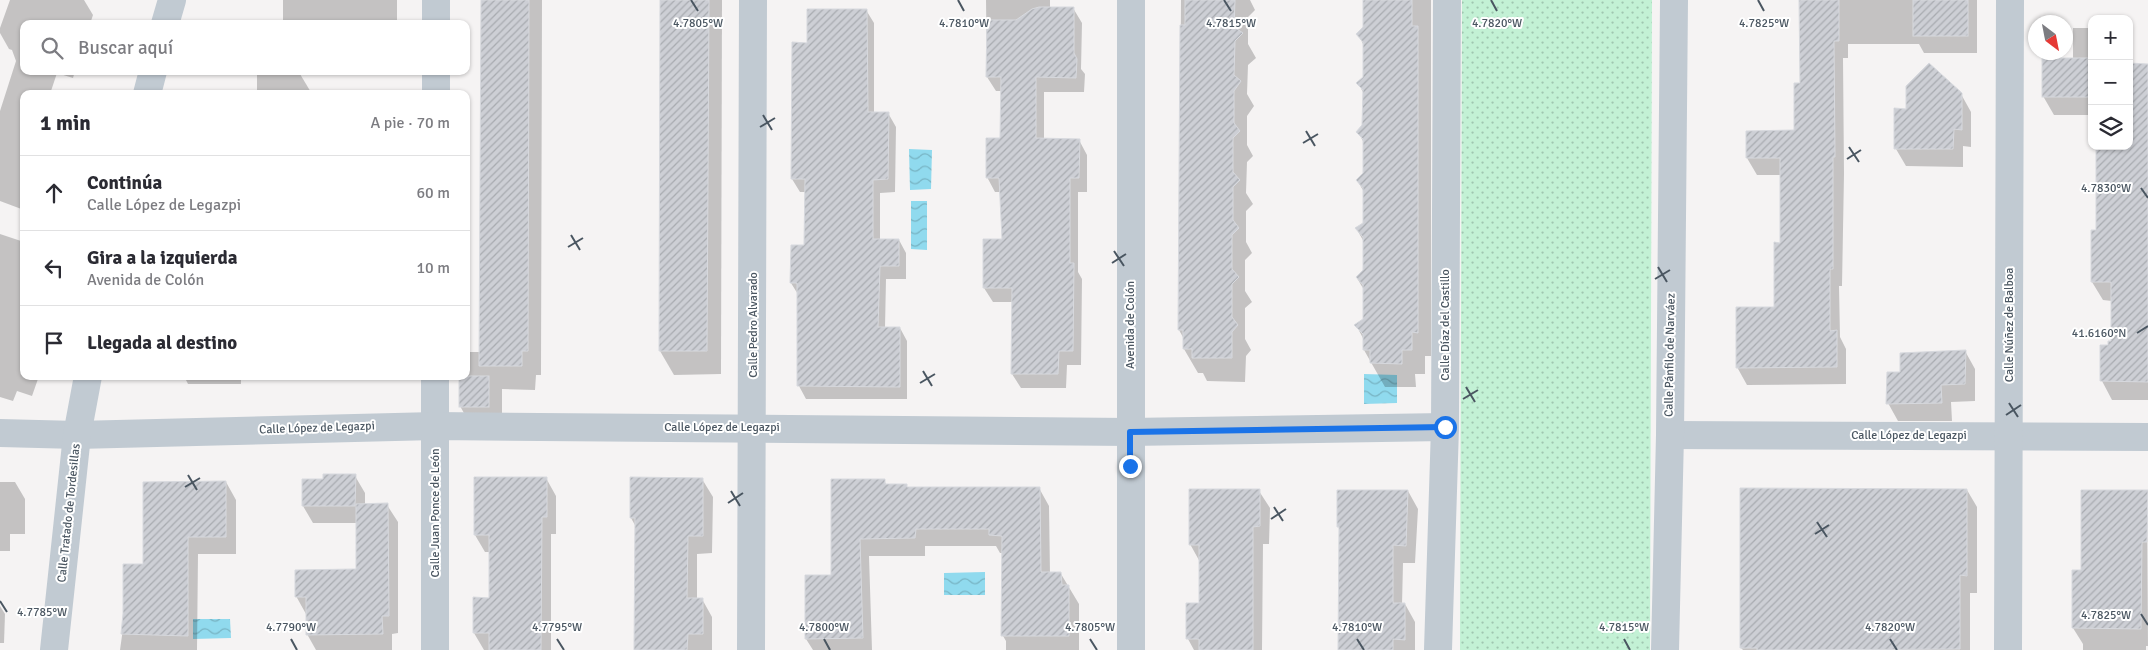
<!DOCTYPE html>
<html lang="es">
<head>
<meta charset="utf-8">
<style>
	:root { --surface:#fff; --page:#f7f7f7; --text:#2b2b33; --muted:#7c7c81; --line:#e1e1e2 }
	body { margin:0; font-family:Signika,sans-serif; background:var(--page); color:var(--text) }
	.controls { position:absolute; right:15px; top:15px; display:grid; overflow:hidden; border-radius:10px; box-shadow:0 1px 4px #0004 }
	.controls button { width:45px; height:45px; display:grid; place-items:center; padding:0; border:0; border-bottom:1px solid var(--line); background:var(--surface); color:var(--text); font:25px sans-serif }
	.compass { position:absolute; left:2028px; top:15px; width:45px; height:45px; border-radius:50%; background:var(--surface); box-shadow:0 1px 4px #0004; rotate:148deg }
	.stop { position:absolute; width:15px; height:15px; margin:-11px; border:4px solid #1a73e8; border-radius:50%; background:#fff }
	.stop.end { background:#1a73e8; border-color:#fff; box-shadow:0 1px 5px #0008 }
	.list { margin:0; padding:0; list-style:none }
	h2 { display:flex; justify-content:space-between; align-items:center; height:65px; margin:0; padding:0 20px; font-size:21px }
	h2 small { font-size:16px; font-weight:400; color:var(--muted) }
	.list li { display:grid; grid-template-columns:32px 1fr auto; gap:15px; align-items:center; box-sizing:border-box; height:75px; padding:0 20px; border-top:1px solid var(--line) }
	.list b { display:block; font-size:19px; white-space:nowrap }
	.list p { margin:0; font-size:16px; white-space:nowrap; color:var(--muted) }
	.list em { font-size:16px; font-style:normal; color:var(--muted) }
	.icon { flex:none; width:28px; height:28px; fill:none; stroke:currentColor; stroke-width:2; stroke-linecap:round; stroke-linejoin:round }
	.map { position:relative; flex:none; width:2148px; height:650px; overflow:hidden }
	.search { position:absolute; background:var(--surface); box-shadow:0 1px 4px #0004; left:20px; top:20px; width:450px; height:55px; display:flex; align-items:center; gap:12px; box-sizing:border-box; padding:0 18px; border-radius:10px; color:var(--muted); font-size:19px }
	.panel { position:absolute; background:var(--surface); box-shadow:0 1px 4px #0004; left:20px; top:90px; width:450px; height:290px; border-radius:10px }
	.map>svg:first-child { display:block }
	.garden { fill:url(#garden-dots) }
	.water { fill:url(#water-waves) }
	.shadow { fill:#0003 }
	.building { fill:url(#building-hatch); stroke:#d7d9de }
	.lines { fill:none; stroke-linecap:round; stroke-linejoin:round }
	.street { stroke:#c1cad2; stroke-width:28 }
	.route { stroke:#1a73e8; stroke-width:6 }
	.ticks { fill:none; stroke:#4a5661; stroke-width:2 }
	.labels { text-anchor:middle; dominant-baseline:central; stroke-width:4; stroke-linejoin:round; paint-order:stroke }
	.street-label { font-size:12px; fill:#4a5661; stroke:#fff }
	.ticks-label { font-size:12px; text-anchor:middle; fill:#4a5661; stroke:#fff; stroke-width:4; stroke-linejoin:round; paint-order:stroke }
</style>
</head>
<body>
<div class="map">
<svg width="2148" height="650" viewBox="0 0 2148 650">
	<defs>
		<pattern id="garden-dots" width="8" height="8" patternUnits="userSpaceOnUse" patternTransform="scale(1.25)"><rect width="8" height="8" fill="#c3f1d5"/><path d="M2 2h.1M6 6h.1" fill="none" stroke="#a0c6b0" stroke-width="1.8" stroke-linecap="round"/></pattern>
		<pattern id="water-waves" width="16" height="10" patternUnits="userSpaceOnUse" patternTransform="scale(1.25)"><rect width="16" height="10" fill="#90daee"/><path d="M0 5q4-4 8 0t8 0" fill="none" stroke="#78b4c4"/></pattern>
		<pattern id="building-hatch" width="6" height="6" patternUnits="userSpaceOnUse" patternTransform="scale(1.25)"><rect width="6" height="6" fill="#cdcfd5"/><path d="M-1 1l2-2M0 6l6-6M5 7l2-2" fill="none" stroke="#a8abb0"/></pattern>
	</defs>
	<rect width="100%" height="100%" fill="#f5f3f3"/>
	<!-- garden -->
	<polygon class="garden" points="1462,0 1652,0 1650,650 1460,650"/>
	<!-- water -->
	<g class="water">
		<polygon points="909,149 932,150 931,189 910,190"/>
		<polygon points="911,201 927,201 927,250 911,249"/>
		<polygon points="1364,374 1397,375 1397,403 1364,404"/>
		<polygon points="985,572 985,595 944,595 944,573"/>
		<polygon points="193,619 230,619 231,638 193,639"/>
	</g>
	<!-- shadow -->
	<g class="shadow">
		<polygon points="10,0 84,0 93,15 90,24 24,24 24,71 75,71 73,78 57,73 50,94 24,94 24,210 0,201 0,111 16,61 12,50 9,49 0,33 0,28"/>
		<rect x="283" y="0" width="114" height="24"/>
		<polygon points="482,0 542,0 541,375 536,375 535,390 502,389 502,431 474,431 460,406 466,376 466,352 481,352"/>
		<polygon points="661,0 722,0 721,374 674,375 660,351"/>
		<polygon points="986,0 1050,0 1050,8 1073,8 1082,23 1081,69 1085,74 1084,92 1044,92 1044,140 1079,140 1087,155 1087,192 1078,192 1078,272 1082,279 1081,365 1067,365 1066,388 1021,388 1012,374 1013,302 993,302 984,288 1003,241 1001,192 995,192 987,177 1001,140 1002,91 996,91 987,77"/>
		<polygon points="1181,0 1250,0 1255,10 1248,17 1248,44 1256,58 1248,65 1247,94 1254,106 1247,116 1247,145 1253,156 1247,162 1246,193 1253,204 1246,211 1246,242 1252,253 1245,260 1245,291 1252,302 1245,308 1245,339 1251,350 1246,356 1245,382 1207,381 1203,373 1198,373 1184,349 1184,339 1179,330"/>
		<polygon points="1364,0 1431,0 1431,356 1425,356 1425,374 1415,374 1416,387 1385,387 1364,350 1364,340 1356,325 1364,320 1364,290 1357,278 1364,271 1364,242 1356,228 1364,223 1364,192 1357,180 1364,174 1364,143 1358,132 1364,126 1364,94 1358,83 1364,77 1364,46 1358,34 1364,28"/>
		<polygon points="1801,0 1977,0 1977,53 1924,53 1919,44 1848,44 1848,58 1843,58 1844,174 1842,286 1839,286 1840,337 1846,349 1846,384 1747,385 1737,367 1775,308 1781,244 1781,175 1757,175 1747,158 1796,131 1801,85"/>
		<polygon points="866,10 874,23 874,113 888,113 896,127 895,192 880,193 880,240 899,240 906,253 906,279 886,279 885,328 900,328 907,341 907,399 806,399 799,386 799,296 791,283 792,247 806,247 806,192 800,192 792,179 793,44 808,44"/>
		<polygon points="2073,28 2092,28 2092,115 2054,115 2043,96 2073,59"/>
		<polygon points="2129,42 2132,46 2132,65 2148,65 2148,400 2112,400 2102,381 2101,346 2109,346 2112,342 2112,301 2103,300 2092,282 2097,231 2129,146"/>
		<polygon points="257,74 300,74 312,94 257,94"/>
		<polygon points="1961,94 1971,112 1971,147 1963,146 1963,167 1906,166 1896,149 1907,110"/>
		<polygon points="0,234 24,242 24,376 39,376 32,396 17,391 13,401 0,397"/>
		<polygon points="1965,351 1975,369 1975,401 1951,402 1952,421 1898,421 1888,403 1901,373"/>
		<polygon points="184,376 241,376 241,384 188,384"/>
		<polygon points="355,476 365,493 365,505 387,505 398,522 398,633 392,634 392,650 316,650 307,634 306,614 296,596 358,570 358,523 313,523 303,506 325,480"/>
		<polygon points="546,478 556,496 556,534 551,534 551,650 484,650 474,633 490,599 490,552 485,552 475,535"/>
		<polygon points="702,479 713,497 712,553 697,554 697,599 702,599 712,617 712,650 636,650 636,527 631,518"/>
		<polygon points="884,480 887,486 908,489 1039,488 1049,506 1050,574 1061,574 1079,604 1079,650 1006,650 1006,641 1003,636 1003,553 1000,553 996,546 925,546 925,556 869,556 872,650 813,650 806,639 832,576"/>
		<polygon points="0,482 15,482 25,499 25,534 10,534 10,551 0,551"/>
		<polygon points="226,482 236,500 236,554 198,554 197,650 120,650 125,614 144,565"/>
		<polygon points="1967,490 1977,507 1977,593 1970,593 1970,650 1743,650 1741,648"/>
		<polygon points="1259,491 1270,508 1269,544 1263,544 1262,650 1194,650 1188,639 1200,604 1200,562 1190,544"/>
		<polygon points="1408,491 1418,509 1415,563 1403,563 1402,605 1405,604 1415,622 1415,650 1339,650 1340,530 1338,526"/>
		<polygon points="2147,491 2148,646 2146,646 2146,650 2083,650 2083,644 2073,628 2083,571"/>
		<polygon points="0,606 5,614 4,643 0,643"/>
	</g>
	<!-- building -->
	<g class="building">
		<polygon points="481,0 529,0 528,351 522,351 522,366 479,366"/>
		<polygon points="660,0 709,0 707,351 659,351"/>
		<polygon points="1185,0 1235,0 1234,27 1243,33 1235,41 1234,75 1241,81 1234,91 1234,123 1240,131 1233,138 1233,172 1240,180 1233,187 1233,220 1239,228 1232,235 1232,269 1239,277 1232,284 1232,317 1238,325 1232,332 1232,358 1192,358 1192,349 1183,349 1183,330 1178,330 1180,25 1185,25"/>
		<polygon points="1363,0 1412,0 1412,26 1418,26 1418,333 1412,332 1412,350 1402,350 1402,364 1370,363 1370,350 1363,350 1363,334 1354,325 1363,319 1363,285 1356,277 1363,270 1363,237 1355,228 1363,223 1363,188 1356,180 1363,173 1363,139 1356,132 1362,125 1363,90 1356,83 1363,77 1363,42 1356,34 1363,27"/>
		<polygon points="1799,0 1839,0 1839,41 1834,41 1835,157 1833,157 1833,269 1830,269 1830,331 1837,330 1837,367 1736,368 1736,307 1774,307 1774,242 1780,243 1780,158 1746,158 1746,131 1794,130 1794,83 1800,83"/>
		<rect x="1913" y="0" width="55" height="36"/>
		<polygon points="1039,7 1074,7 1074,53 1077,59 1076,78 1036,77 1036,138 1080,139 1079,178 1070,178 1070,263 1074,263 1073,351 1059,351 1058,374 1011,374 1012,288 983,288 983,239 1002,239 999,178 986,178 986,138 1000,138 1001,77 986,77 987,20 1016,20 1032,9"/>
		<polygon points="807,9 867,9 868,112 889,112 888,179 873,180 873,239 899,239 899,266 880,266 878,327 900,327 900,387 797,386 797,283 790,283 791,245 804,245 805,179 791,179 792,42 807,43"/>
		<rect x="2042" y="58" width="50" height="39"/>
		<polygon points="1929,63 1962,93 1962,130 1954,129 1953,149 1894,149 1894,108 1906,109 1906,86"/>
		<polygon points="2129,63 2148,64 2148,382 2100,381 2100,345 2108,345 2108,341 2111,341 2111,282 2091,282 2091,230 2096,230 2096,146 2129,146"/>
		<polygon points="1966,350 1965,384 1941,385 1942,403 1886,404 1887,372 1900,372 1900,353"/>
		<rect x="459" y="376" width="30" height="31"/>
		<polygon points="323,474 356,474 355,506 302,506 302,479 323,479"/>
		<polygon points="474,477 547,477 547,517 542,517 541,650 489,650 489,633 473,633 473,597 489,598 489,535 474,535"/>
		<polygon points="630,477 703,478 703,536 688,536 687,598 703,598 703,634 688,634 687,650 634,650 635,518 630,518"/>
		<polygon points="831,479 885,479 885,484 907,484 907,487 1040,487 1041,572 1061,572 1062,585 1069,585 1069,636 1001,636 1002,536 989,535 989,529 916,529 915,538 860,539 863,638 805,639 805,575 831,575"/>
		<polygon points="226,481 226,537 188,537 188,636 121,634 123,614 123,564 143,564 143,482"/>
		<polygon points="1740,488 1967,489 1967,576 1960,575 1960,649 1757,650 1757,648 1740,648"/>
		<polygon points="1189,489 1260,489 1260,526 1253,527 1253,650 1199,650 1199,639 1186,639 1186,603 1199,603 1199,545 1189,545"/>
		<polygon points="1337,490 1408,490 1406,546 1393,545 1393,603 1405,603 1405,640 1393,639 1393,650 1338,650 1339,527 1337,527"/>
		<polygon points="2081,490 2148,490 2147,542 2142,542 2141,629 2072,628 2072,570 2081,570"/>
		<polygon points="388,503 389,616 382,616 383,634 306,635 306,597 295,597 295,570 356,569 356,504"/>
	</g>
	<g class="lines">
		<!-- street -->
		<g class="street">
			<polyline points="165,24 172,0"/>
			<polyline points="436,24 436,0"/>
			<polyline points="147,94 153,71"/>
			<polyline points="436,94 436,71"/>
			<polyline points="435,376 435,650"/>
			<polyline points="0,433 77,435 435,426 1130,432 1445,427"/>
			<polyline points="1670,435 2148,437"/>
			<polyline points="54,650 77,435 88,376"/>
			<polyline points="751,650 753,0"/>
			<polyline points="1131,650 1131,0"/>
			<polyline points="1438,650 1445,427 1447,0"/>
			<polyline points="1665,650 1670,435 1674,0"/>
			<polyline points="2008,650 2010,0"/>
		</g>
	</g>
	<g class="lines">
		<!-- route -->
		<polyline class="route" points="1130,466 1130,432 1445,427"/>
	</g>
	<!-- ticks -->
	<path class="ticks" d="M691 0 698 11M958 0 964 11M1224 0 1231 11M1491 0 1497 11M1758 0 1764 11M763 115 772 130M760 127 775 118M1306 131 1315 146M1303 143 1318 134M1849 147 1859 162M1847 159 1861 150M2141 188 2148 198M571 235 580 250M568 247 583 238M1114 251 1124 266M1112 263 1126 254M1658 267 1667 282M1655 279 1670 270M2137 333 2148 326M923 371 932 386M920 383 935 374M1466 387 1475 402M1463 399 1478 390M2009 403 2018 417M2006 415 2021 405M188 475 197 490M185 487 200 478M731 491 740 506M728 503 743 493M1274 507 1283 521M1271 519 1286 509M1817 522 1827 537M1815 534 1829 525M0 601 7 612M2141 614 2148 625M291 639 297 650M557 639 564 650M824 639 830 650M1090 639 1097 650M1357 639 1364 650M1624 639 1630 650M1890 639 1897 650"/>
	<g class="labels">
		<!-- street labels -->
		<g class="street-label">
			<text transform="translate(753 325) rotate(-90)">Calle Pedro Alvarado</text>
			<text transform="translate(1130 325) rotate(-90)">Avenida de Colón</text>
			<text transform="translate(1445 325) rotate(-90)">Calle Díaz del Castillo</text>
			<text transform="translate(2009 325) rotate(-90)">Calle Núñez de Balboa</text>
			<text transform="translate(1670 355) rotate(-89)">Calle Pánfilo de Narváez</text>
			<text x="722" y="427">Calle López de Legazpi</text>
			<text transform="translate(317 428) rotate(-2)">Calle López de Legazpi</text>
			<text x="1909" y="435">Calle López de Legazpi</text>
			<text transform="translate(69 513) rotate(-84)">Calle Tratado de Tordesillas</text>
			<text transform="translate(435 513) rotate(-90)">Calle Juan Ponce de León</text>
		</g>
	</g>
	<g class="ticks-label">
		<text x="698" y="27">4.7805°W</text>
		<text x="964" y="27">4.7810°W</text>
		<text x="1231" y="27">4.7815°W</text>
		<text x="1497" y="27">4.7820°W</text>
		<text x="1764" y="27">4.7825°W</text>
		<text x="2106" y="192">4.7830°W</text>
		<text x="2099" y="337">41.6160°N</text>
		<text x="42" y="616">4.7785°W</text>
		<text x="2106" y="619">4.7825°W</text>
		<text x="291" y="631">4.7790°W</text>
		<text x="557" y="631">4.7795°W</text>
		<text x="824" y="631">4.7800°W</text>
		<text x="1090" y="631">4.7805°W</text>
		<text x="1357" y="631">4.7810°W</text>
		<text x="1624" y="631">4.7815°W</text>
		<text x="1890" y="631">4.7820°W</text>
	</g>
</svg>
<div class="controls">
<button>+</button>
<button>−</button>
<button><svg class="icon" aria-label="layers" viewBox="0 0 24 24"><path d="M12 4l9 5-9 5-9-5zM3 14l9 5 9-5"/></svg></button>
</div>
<svg class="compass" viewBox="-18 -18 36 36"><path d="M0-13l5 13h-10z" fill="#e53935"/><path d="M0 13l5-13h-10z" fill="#7c7c81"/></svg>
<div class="stop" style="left:1445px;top:427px"></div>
<div class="stop end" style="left:1130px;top:466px"></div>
<div class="search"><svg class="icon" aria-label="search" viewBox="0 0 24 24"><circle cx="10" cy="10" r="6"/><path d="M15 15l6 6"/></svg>Buscar aquí</div>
<section class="panel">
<h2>1 min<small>A pie · 70 m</small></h2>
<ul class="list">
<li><svg class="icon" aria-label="ahead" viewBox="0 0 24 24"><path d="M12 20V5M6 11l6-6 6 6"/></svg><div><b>Continúa</b><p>Calle López de Legazpi</p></div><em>60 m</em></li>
<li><svg class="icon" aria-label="left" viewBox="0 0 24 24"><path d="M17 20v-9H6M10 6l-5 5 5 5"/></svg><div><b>Gira a la izquierda</b><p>Avenida de Colón</p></div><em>10 m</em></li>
<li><svg class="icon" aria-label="arrive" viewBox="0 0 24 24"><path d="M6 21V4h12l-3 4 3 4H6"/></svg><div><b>Llegada al destino</b></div></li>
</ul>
</section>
</div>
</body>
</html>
